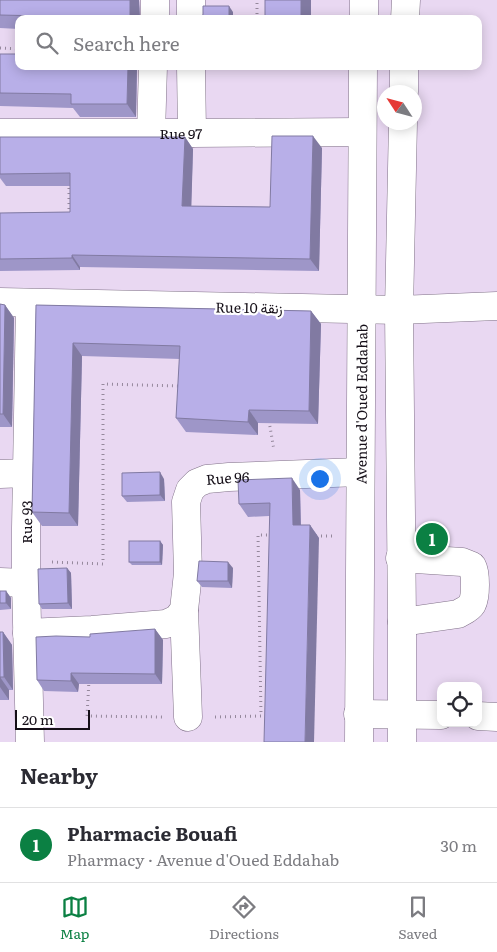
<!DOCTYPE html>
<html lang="en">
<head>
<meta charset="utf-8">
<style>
	:root { --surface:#fff; --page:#f7f7f7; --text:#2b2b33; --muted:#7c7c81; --line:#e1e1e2; --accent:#0b8043 }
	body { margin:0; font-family:Literata,Vazirmatn,serif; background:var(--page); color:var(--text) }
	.controls { position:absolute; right:15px; bottom:15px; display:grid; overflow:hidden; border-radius:10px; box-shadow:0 2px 12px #0003 }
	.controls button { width:45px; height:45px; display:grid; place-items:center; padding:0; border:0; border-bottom:1px solid var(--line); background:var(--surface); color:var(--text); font:25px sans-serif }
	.compass { position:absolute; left:377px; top:85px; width:45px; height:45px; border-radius:50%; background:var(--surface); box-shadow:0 2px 12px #0003; rotate:306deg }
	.scale { position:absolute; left:15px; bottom:12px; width:75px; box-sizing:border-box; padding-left:5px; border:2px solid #150f18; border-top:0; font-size:14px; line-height:18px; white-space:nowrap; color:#150f18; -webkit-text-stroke:4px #fff; paint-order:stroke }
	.you { position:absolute; left:319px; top:478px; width:18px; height:18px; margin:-12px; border:4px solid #fff; border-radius:50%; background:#1a73e8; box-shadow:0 0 0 8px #1a73e833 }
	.badge { display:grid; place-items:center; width:32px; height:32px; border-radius:50%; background:var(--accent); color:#fff; font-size:16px; font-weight:700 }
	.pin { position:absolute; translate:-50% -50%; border:2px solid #fff; box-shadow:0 1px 5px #0006 }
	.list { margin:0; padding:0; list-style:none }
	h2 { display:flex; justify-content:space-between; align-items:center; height:65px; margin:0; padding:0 20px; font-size:21px }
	h2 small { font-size:16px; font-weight:400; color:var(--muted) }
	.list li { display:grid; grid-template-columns:32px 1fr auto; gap:15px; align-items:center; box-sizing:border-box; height:75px; padding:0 20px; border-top:1px solid var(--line) }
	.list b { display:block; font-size:19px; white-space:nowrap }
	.list p { margin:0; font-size:16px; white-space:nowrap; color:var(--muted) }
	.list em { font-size:16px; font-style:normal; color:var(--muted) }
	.icon { flex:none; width:28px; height:28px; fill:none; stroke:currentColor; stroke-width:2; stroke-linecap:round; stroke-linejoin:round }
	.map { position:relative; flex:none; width:497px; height:742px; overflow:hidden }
	.search { position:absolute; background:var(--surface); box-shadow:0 2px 12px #0003; left:15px; right:15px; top:15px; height:55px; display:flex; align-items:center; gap:12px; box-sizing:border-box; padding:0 18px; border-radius:10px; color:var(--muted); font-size:19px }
	.sheet { height:140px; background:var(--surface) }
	nav { display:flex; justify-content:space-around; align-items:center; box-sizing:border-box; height:70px; border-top:1px solid var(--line); background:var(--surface); font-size:14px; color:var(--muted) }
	nav a { display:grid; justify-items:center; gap:2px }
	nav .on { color:var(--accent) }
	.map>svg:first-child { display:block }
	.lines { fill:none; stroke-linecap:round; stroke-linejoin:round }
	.minor-casing { stroke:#807188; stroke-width:29 }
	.path { stroke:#95889c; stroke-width:3; stroke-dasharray:1 4; stroke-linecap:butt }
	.minor { stroke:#fff; stroke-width:28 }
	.wall { fill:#9e96c8 }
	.shaded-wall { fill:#817aa2 }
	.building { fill:#b8afe8; stroke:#817aa2 }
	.labels { text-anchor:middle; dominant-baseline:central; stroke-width:4.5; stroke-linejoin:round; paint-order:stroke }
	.street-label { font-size:14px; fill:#150f18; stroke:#fff }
</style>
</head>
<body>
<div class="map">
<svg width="497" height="742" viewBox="0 0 497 742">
	<rect width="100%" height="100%" fill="#e9d8f2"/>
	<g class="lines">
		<defs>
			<g id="minor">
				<polyline points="191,0 191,19"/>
				<polyline points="155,19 155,0"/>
				<polyline points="364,19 364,0"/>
				<polyline points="405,19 406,0"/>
				<polyline points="191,66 192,133"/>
				<polyline points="404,92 404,66"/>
				<path id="s1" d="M0 133H192L362 132"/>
				<polyline points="151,134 153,66"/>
				<polyline points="0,302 399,310 497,306"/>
				<polyline points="0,474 27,473"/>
				<path d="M400 558 462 562 472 566C476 573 476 596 472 604 469 609 463 611 458 614L402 622"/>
				<polyline points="0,582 26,583"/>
				<polyline points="184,610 188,717"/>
				<path id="s2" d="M27 633 92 630 166 624 177 619 184 610 188 573 186 502 190 490 197 483 207 479 229 477 359 472"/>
				<polyline points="358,714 441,715"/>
				<polyline points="478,716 497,717"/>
				<path id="s3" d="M30 742 26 583V528L30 303"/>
				<path id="s4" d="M359 742 363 66"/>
				<polyline points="402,742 402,622 399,310 403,122"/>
			</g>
		</defs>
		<!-- minor casing -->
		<use href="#minor" class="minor-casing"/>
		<!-- path -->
		<g class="path">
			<polyline points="257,19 257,0"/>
			<polyline points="0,48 19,49"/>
			<polyline points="256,67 256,66"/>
			<polyline points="69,183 69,214"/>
			<polyline points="269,421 274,450"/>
			<polyline points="316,536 335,536"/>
			<polyline points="52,562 103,564 103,384 180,386"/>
			<polyline points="89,680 87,716 163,717"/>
			<polyline points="215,717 261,716 258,535 272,535"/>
		</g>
		<!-- minor -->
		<use href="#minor" class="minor"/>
	</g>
	<!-- wall -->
	<g class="wall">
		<polygon points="0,0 139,0 140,19 19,19 19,29 0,28"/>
		<polygon points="0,54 137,66 136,117 80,117 73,108 0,106"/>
		<polygon points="204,66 237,66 237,70 207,69"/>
		<polygon points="185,137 193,149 191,206 270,207 322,148 319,271 80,267 80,270 0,271 0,213 70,212 70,186 6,186 0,178 0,174"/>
		<polygon points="0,304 5,305 14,318 12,427 0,427"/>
		<polygon points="36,305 311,311 321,324 318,424 258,423 258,435 186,432 176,418 180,359 82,356 78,526 42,526 32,512"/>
		<polygon points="164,479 165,501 127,502 122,496"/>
		<polygon points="300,490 301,525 310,525 319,538 269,516 248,517 239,504"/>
		<polygon points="160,541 163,545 162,565 132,565 129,562"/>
		<polygon points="67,568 71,573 72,609 42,609 39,604"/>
		<polygon points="233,568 232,588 202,587 197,581"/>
		<polygon points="0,591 6,591 11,598 11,609 0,610"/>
		<polygon points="155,629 163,640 162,684 79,684 78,692 44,691 37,680 90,637"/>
		<polygon points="0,632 3,632 12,645 13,690 9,690 9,700 0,700"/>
	</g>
	<!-- shaded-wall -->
	<g class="shaded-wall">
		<polygon points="130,0 139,0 140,19 130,19"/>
		<rect x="301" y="0" width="10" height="19"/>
		<polygon points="229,6 233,12 233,19 229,19"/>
		<polygon points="128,66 137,66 136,117 127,104"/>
		<polygon points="313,136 322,148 319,271 310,259"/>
		<polygon points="185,137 193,149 191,218 182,206"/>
		<polygon points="72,255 80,267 80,270 72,258"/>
		<polygon points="5,305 14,318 12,427 3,414"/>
		<polygon points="311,311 321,324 318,424 309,411"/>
		<polygon points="73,343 82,356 78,526 69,513"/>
		<polygon points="249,410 258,423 258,435 248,422"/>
		<polygon points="160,472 164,479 165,501 160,495"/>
		<polygon points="292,478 300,490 301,537 293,525"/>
		<polygon points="310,525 319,538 314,742 305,742"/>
		<polygon points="160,541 163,545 162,565 160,562"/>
		<polygon points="228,562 233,568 232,588 228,581"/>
		<polygon points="67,568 71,573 72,609 68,603"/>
		<polygon points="6,591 11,598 11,609 6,603"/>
		<polygon points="155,629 163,640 162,684 155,674"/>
		<polygon points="3,632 12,645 13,690 4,677"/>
		<polygon points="71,673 79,684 78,692 71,681"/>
		<polygon points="0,677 9,690 9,700 0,687"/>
	</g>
	<!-- building -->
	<g class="building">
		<polygon points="0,0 130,0 130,19 88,19 88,17 0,15"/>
		<rect x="265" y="0" width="36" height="19"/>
		<polygon points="203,6 229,6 229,19 202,19 203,14"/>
		<polygon points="0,54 19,54 19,66 128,66 127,104 71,104 71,94 0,93"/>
		<polygon points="272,136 313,136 310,259 72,255 72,258 0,259 0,213 70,212 70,173 0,174 0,137 185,137 182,206 270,207"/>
		<polygon points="0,304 5,305 3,414 0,414"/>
		<polygon points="36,305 311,311 309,411 249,410 248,422 176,418 180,346 73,343 69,513 32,512"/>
		<polygon points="160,472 160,495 122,496 122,473"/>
		<polygon points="292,478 293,525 310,525 305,742 264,742 270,503 239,504 238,480"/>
		<rect x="129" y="541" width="31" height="21"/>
		<polygon points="199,561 228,562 228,581 197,581"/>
		<polygon points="67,568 68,603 39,604 38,569"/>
		<rect x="0" y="591" width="6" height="12"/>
		<polygon points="155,629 155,674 71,673 71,681 37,680 36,637 56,636 90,637 90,634"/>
		<polygon points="0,632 3,632 4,677 0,677 0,687"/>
	</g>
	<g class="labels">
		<!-- street labels -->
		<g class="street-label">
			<text stroke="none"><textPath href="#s1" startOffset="181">Rue 97</textPath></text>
			<text transform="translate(249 307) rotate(1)">Rue 10 زنقة</text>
			<text stroke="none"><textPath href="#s4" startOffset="338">Avenue d'Oued Eddahab</textPath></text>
			<text stroke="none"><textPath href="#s2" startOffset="325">Rue 96</textPath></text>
			<text stroke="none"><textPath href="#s3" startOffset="220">Rue 93</textPath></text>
		</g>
	</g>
</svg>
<div class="controls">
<button><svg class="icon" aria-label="locate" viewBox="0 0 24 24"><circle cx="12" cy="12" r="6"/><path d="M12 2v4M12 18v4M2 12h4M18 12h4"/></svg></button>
</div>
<svg class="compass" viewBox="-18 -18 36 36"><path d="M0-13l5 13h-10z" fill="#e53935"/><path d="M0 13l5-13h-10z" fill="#7c7c81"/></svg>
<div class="scale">20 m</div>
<div class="you"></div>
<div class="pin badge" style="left:432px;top:539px">1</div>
<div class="search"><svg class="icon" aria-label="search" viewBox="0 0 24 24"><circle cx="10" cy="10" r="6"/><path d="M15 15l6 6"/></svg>Search here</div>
</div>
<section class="sheet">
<h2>Nearby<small></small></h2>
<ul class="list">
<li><span class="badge">1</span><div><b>Pharmacie Bouafi</b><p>Pharmacy · Avenue d'Oued Eddahab</p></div><em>30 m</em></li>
</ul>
</section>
<nav>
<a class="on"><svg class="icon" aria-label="map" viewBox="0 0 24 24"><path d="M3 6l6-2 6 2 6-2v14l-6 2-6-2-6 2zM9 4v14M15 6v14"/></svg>Map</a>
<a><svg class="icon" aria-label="directions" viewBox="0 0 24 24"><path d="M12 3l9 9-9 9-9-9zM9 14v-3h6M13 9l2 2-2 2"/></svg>Directions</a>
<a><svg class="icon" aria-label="saved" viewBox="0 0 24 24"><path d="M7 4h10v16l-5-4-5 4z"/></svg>Saved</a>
</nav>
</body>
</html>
